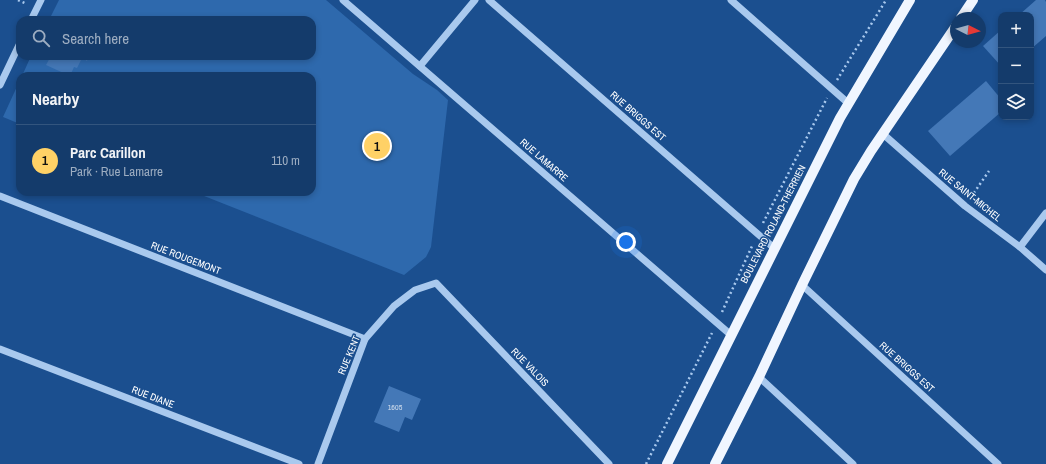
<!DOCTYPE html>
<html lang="en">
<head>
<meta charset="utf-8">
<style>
	:root { --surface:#143b6b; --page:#214673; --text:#f1f3f6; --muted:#9dadc1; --line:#33557e; --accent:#ffd166 }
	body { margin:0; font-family:"Archivo Narrow",sans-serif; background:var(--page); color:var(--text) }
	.controls { position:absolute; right:12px; top:12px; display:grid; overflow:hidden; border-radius:8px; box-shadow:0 2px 6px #0003 }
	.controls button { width:36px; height:36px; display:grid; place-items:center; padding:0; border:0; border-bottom:1px solid var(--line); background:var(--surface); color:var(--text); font:20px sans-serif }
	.compass { position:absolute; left:950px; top:12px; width:36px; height:36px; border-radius:50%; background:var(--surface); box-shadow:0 2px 6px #0003; rotate:96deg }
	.you { position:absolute; left:626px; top:242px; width:14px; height:14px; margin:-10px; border:3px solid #fff; border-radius:50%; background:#1a73e8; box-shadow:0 0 0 6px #1a73e833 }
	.badge { display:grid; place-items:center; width:26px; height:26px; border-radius:50%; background:var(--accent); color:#111; font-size:13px; font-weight:700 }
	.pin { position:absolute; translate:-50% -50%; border:2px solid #fff; box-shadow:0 1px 4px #0006 }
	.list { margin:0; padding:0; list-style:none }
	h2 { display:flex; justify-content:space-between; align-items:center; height:52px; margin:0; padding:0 16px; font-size:17px }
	h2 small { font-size:13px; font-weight:400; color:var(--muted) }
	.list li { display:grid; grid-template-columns:26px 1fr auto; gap:12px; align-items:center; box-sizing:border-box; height:72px; padding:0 16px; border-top:1px solid var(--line) }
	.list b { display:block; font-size:15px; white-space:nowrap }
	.list p { margin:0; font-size:13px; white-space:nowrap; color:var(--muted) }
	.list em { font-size:13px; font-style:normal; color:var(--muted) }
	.icon { flex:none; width:22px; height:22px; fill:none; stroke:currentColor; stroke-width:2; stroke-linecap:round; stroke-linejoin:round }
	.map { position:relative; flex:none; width:1046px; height:464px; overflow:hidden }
	.search { position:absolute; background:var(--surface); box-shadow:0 2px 6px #0003; left:16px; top:16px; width:300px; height:44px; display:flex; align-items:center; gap:10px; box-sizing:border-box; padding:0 14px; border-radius:12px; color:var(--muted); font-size:15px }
	.panel { position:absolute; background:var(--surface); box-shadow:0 2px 6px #0003; left:16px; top:72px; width:300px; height:124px; border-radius:12px }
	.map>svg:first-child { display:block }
	.green { fill:#2e69ad }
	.building { fill:#4478b7 }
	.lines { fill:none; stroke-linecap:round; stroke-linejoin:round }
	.path { stroke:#a9c9ee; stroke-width:2.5; stroke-dasharray:2 3; stroke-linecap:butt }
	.minor { stroke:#a9c9ee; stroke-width:7 }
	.major { stroke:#f0f6ff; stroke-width:10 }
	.labels { text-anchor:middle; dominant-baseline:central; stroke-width:3; stroke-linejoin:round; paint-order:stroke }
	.number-label { font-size:8px; fill:#d0dded }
	.street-label { font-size:10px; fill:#fff; stroke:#1b4f8f }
</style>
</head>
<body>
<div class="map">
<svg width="1046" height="464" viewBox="0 0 1046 464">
	<rect width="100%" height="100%" fill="#1b4f8f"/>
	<!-- green -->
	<g class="green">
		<polygon points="59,0 326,0 413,74 437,90 448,100 431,247 426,257 404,275 194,192 312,192 312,76 22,76 31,56 312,56 312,20 49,20"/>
		<polygon points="20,80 20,124 3,117"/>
	</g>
	<!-- building -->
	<g class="building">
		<polygon points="1036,0 1045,0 1046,2 1046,36 1031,49 1031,15 1019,15"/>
		<polygon points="1001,30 1001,66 983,46"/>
		<polygon points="51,56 89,56 87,61 82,58 77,68 74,67 70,76 46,65"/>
		<polygon points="986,81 1001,99 1001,112 950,156 928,131"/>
		<polygon points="389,386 421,399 412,420 405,417 399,432 374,422"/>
	</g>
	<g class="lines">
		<!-- path -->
		<g class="path">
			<polyline points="18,0 27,4"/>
			<polyline points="837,80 886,0"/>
			<polyline points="971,197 989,171"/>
			<polyline points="763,223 827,98"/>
			<polyline points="722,312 753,244"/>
			<polyline points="646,464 712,333"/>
		</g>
		<!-- minor -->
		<g class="minor">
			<polyline points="343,0 731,335"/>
			<polyline points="489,0 774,248"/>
			<polyline points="731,0 848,103"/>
			<polyline points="31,20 41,0"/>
			<polyline points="420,66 475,0"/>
			<polyline points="0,85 20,43"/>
			<polyline points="883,134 965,206 1020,247 1046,270"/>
			<polyline points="0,196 365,339"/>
			<polyline points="1020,247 1046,213"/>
			<polyline points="802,285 998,464"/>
			<polyline points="0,349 299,464"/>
			<polyline points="759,377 853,464"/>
			<polyline points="318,464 365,339 394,306 415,290 436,283 609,464"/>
		</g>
		<!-- major -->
		<g class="major">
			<polyline points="961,18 973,0"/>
			<polyline points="667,464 840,118 910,0"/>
			<polyline points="715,464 759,377 802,285 854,179 871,151 956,26"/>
		</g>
	</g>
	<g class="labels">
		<!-- number labels -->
		<g class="number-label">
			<text x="395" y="407">1605</text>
		</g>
		<!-- street labels -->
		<g class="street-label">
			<text transform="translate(638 116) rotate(41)">RUE BRIGGS EST</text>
			<text transform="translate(544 160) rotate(41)">RUE LAMARRE</text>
			<text transform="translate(970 195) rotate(39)">RUE SAINT-MICHEL</text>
			<text transform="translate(773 224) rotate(-63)">BOULEVARD ROLAND-THERRIEN</text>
			<text transform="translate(186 258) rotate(21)">RUE ROUGEMONT</text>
			<text transform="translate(349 355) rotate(-67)">RUE KENT</text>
			<text transform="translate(530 367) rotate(46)">RUE VALOIS</text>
			<text transform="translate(907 367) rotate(42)">RUE BRIGGS EST</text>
			<text transform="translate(153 397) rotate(21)">RUE DIANE</text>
		</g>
	</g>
</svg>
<div class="controls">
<button>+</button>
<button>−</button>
<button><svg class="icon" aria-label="layers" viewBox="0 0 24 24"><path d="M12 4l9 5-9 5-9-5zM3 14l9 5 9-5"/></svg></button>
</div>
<svg class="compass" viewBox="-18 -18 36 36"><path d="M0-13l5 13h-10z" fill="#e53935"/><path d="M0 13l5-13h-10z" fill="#9dadc1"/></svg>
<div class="you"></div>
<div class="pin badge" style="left:377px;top:146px">1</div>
<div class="search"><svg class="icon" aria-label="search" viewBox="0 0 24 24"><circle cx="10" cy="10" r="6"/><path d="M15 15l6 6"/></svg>Search here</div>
<section class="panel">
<h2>Nearby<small></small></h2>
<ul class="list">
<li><span class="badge">1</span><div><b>Parc Carillon</b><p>Park · Rue Lamarre</p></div><em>110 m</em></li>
</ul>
</section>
</div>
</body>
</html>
